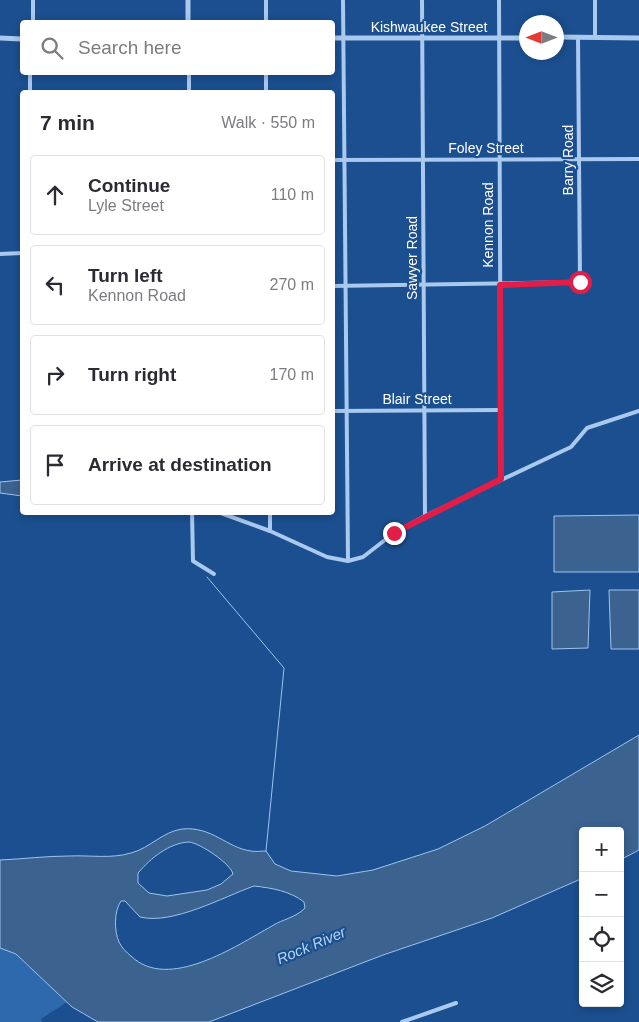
<!DOCTYPE html>
<html lang="en">
<head>
<meta charset="utf-8">
<style>
	:root { --surface:#fff; --page:#f2f2f3; --text:#2b2b33; --muted:#7c7c81; --line:#e1e1e2 }
	body { margin:0; font-family:Helvetica,sans-serif; background:var(--page); color:var(--text) }
	.controls { position:absolute; right:15px; bottom:15px; display:grid; overflow:hidden; border-radius:5px; box-shadow:0 2px 8px #0003 }
	.controls button { width:45px; height:45px; display:grid; place-items:center; padding:0; border:0; border-bottom:1px solid var(--line); background:var(--surface); color:var(--text); font:25px sans-serif }
	.compass { position:absolute; left:519px; top:15px; width:45px; height:45px; border-radius:50%; background:var(--surface); box-shadow:0 2px 8px #0003; rotate:270deg }
	.stop { position:absolute; width:15px; height:15px; margin:-11px; border:4px solid #e11d48; border-radius:50%; background:#fff }
	.stop.end { background:#e11d48; border-color:#fff; box-shadow:0 1px 5px #0008 }
	.list { margin:0; padding:0; list-style:none }
	h2 { display:flex; justify-content:space-between; align-items:center; height:65px; margin:0; padding:0 20px; font-size:21px }
	h2 small { font-size:16px; font-weight:400; color:var(--muted) }
	.list li { display:grid; grid-template-columns:32px 1fr auto; gap:15px; align-items:center; box-sizing:border-box; height:80px; margin:0 10px 10px; padding:0 10px; border:1px solid var(--line); border-radius:5px }
	.list b { display:block; font-size:19px; white-space:nowrap }
	.list p { margin:0; font-size:16px; white-space:nowrap; color:var(--muted) }
	.list em { font-size:16px; font-style:normal; color:var(--muted) }
	.icon { flex:none; width:28px; height:28px; fill:none; stroke:currentColor; stroke-width:2; stroke-linecap:round; stroke-linejoin:round }
	.map { position:relative; flex:none; width:639px; height:1022px; overflow:hidden }
	.search { position:absolute; background:var(--surface); box-shadow:0 2px 8px #0003; left:20px; top:20px; width:315px; height:55px; display:flex; align-items:center; gap:12px; box-sizing:border-box; padding:0 18px; border-radius:5px; color:var(--muted); font-size:19px }
	.panel { position:absolute; background:var(--surface); box-shadow:0 2px 8px #0003; left:20px; top:90px; width:315px; height:425px; border-radius:5px }
	.map>svg:first-child { display:block }
	.green { fill:#2e69ad }
	.water { fill:#3c6290; stroke:#9cc4f0; fill-rule:evenodd }
	.lines { fill:none; stroke-linecap:round; stroke-linejoin:round }
	.stream { stroke:#9cc4f0; stroke-width:1 }
	.minor { stroke:#a9c9ee; stroke-width:4 }
	.tertiary { stroke:#a9c9ee; stroke-width:5 }
	.route { stroke:#e11d48; stroke-width:6 }
	.labels { text-anchor:middle; dominant-baseline:central; stroke-width:4.5; stroke-linejoin:round; paint-order:stroke }
	.street-label { font-size:14px; fill:#fff; stroke:#1b4f8f }
	.water-label { font-size:15px; font-style:italic; fill:#b5d3f5; stroke:#1b4f8f }
</style>
</head>
<body>
<div class="map">
<svg width="639" height="1022" viewBox="0 0 639 1022">
	<rect width="100%" height="100%" fill="#1b4f8f"/>
	<!-- green -->
	<polygon class="green" points="0,948 16,954 67,1002 41,1019 42,1022 0,1022"/>
	<!-- water -->
	<g class="water">
		<polygon points="22,480 22,496 0,493 0,482"/>
		<polygon points="639,515 639,572 554,572 554,516"/>
		<polygon points="590,590 588,648 552,649 552,592"/>
		<polygon points="609,590 639,590 639,649 611,649"/>
		<path d="M639 735V850L620 860V831H583V878L492 918 383 955 209 1022H98L72 1007 16 954 0 948V860C23 859 46 856 69 856 90 855 111 859 131 853 150 848 162 832 182 829 212 826 227 848 251 851 256 852 261 851 266 851L275 864 291 871 337 876 373 870 438 849 485 826ZM189 842C200 843 231 864 233 874L221 884 207 890 167 896 149 893 138 883V873C151 858 169 843 189 842ZM254 886C272 888 290 891 304 902L305 908C295 918 283 919 272 926 236 946 168 992 131 956 126 952 122 948 119 942 114 931 114 911 121 901H125L140 917C173 925 223 897 254 886Z"/>
	</g>
	<g class="lines">
		<!-- stream -->
		<polyline class="stream" points="207,577 284,668 266,851"/>
		<!-- minor -->
		<g class="minor">
			<polyline points="33,0 33,22"/>
			<polyline points="266,0 266,22"/>
			<polyline points="343,0 348,561"/>
			<polyline points="422,0 425,516"/>
			<polyline points="499,0 501,479"/>
			<polyline points="595,0 595,37"/>
			<polyline points="30,72 30,92"/>
			<polyline points="189,72 189,92"/>
			<polyline points="266,72 266,92"/>
			<polyline points="332,160 639,159"/>
			<polyline points="0,254 22,253"/>
			<polyline points="332,286 580,282 578,37"/>
			<polyline points="332,411 501,410"/>
			<polyline points="192,512 193,561 214,574"/>
			<polyline points="218,512 270,531 327,557 348,561 363,557 394,533 425,516 571,447 587,428 639,411"/>
			<polyline points="270,512 270,531"/>
			<polyline points="402,1022 456,1003"/>
		</g>
		<!-- tertiary -->
		<g class="tertiary">
			<polyline points="188,0 188,22"/>
			<polyline points="556,37 639,38"/>
			<polyline points="0,38 22,39"/>
			<polyline points="332,38 526,38"/>
		</g>
	</g>
	<g class="lines">
		<!-- route -->
		<polyline class="route" points="394,533 501,479 500,285 580,282"/>
	</g>
	<g class="labels">
		<!-- street labels -->
		<g class="street-label">
			<text x="429" y="27">Kishwaukee Street</text>
			<text x="486" y="148">Foley Street</text>
			<text transform="translate(568 160) rotate(-90)">Barry Road</text>
			<text transform="translate(488 225) rotate(-90)">Kennon Road</text>
			<text transform="translate(412 258) rotate(-90)">Sawyer Road</text>
			<text x="417" y="399">Blair Street</text>
		</g>
		<!-- water labels -->
		<g class="water-label">
			<text transform="translate(311 945) rotate(-23)">Rock River</text>
		</g>
	</g>
</svg>
<div class="controls">
<button>+</button>
<button>−</button>
<button><svg class="icon" aria-label="locate" viewBox="0 0 24 24"><circle cx="12" cy="12" r="6"/><path d="M12 2v4M12 18v4M2 12h4M18 12h4"/></svg></button>
<button><svg class="icon" aria-label="layers" viewBox="0 0 24 24"><path d="M12 4l9 5-9 5-9-5zM3 14l9 5 9-5"/></svg></button>
</div>
<svg class="compass" viewBox="-18 -18 36 36"><path d="M0-13l5 13h-10z" fill="#e53935"/><path d="M0 13l5-13h-10z" fill="#7c7c81"/></svg>
<div class="stop" style="left:580px;top:282px"></div>
<div class="stop end" style="left:394px;top:533px"></div>
<div class="search"><svg class="icon" aria-label="search" viewBox="0 0 24 24"><circle cx="10" cy="10" r="6"/><path d="M15 15l6 6"/></svg>Search here</div>
<section class="panel">
<h2>7 min<small>Walk · 550 m</small></h2>
<ul class="list">
<li><svg class="icon" aria-label="ahead" viewBox="0 0 24 24"><path d="M12 20V5M6 11l6-6 6 6"/></svg><div><b>Continue</b><p>Lyle Street</p></div><em>110 m</em></li>
<li><svg class="icon" aria-label="left" viewBox="0 0 24 24"><path d="M17 20v-9H6M10 6l-5 5 5 5"/></svg><div><b>Turn left</b><p>Kennon Road</p></div><em>270 m</em></li>
<li><svg class="icon" aria-label="right" viewBox="0 0 24 24"><path d="M7 20v-9h11M14 6l5 5-5 5"/></svg><div><b>Turn right</b></div><em>170 m</em></li>
<li><svg class="icon" aria-label="arrive" viewBox="0 0 24 24"><path d="M6 21V4h12l-3 4 3 4H6"/></svg><div><b>Arrive at destination</b></div></li>
</ul>
</section>
</div>
</body>
</html>
